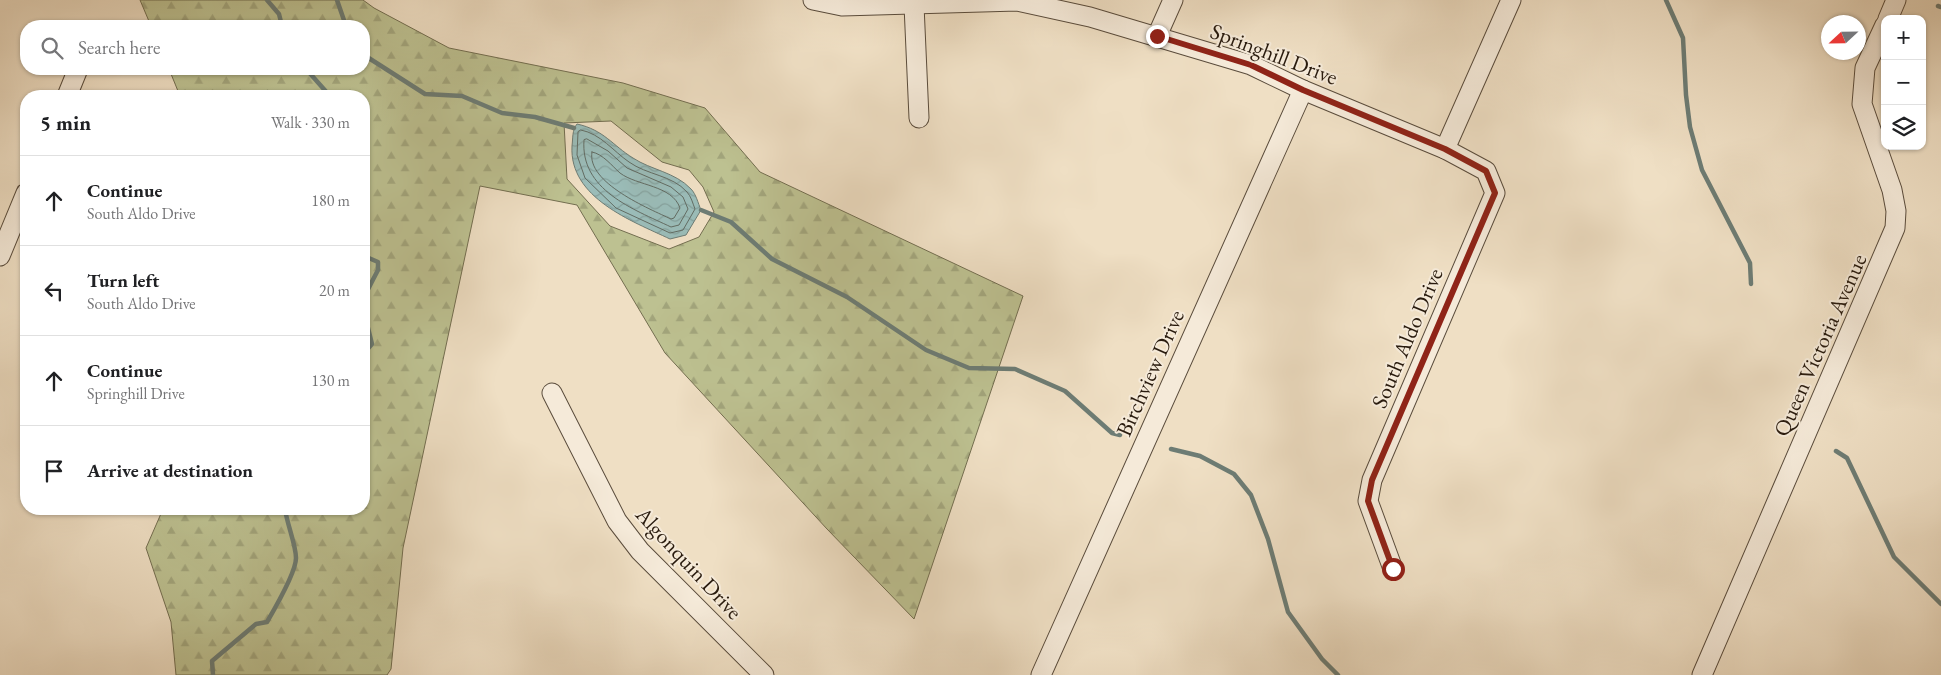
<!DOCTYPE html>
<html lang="en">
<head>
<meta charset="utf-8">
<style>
	:root { --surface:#fff; --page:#f6f6f6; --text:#202124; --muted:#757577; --line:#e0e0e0 }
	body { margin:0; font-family:"EB Garamond",serif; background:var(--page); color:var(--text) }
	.controls { position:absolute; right:15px; top:15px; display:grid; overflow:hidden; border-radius:10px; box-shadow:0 1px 4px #0004 }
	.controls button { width:45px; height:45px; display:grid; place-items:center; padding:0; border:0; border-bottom:1px solid var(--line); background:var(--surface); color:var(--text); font:25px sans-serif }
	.compass { position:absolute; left:1821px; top:15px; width:45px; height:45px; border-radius:50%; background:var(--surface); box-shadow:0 1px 4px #0004; rotate:248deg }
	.stop { position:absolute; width:15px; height:15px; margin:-11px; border:4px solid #8f2418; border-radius:50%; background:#fff }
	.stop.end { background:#8f2418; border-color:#fff; box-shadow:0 1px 5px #0008 }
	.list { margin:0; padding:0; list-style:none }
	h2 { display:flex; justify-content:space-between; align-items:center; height:65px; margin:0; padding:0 20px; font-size:21px }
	h2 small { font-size:16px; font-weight:400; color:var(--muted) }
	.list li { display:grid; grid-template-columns:32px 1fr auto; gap:15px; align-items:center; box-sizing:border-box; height:90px; padding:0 20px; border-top:1px solid var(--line) }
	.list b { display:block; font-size:19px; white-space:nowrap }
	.list p { margin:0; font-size:16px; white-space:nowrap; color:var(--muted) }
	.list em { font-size:16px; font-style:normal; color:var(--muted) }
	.icon { flex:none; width:28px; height:28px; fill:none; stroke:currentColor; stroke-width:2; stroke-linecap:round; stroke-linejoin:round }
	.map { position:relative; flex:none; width:1941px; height:675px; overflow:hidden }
	.search { position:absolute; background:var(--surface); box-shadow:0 1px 4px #0004; left:20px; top:20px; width:350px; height:55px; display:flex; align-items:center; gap:12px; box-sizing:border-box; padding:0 18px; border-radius:20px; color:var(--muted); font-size:19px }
	.panel { position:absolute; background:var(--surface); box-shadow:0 1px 4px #0004; left:20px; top:90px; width:350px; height:425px; border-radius:20px }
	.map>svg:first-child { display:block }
	.forest { fill:url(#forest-firs); stroke:#736e50; fill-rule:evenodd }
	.water { fill:url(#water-waves); stroke:#6d7c74 }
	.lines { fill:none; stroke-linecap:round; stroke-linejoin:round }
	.shore { stroke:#626c63; stroke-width:1 }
	.stream { stroke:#6d7c74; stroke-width:4.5 }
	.minor-casing { stroke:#5a4c3c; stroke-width:21 }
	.minor { stroke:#f5ead9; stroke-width:19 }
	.route { stroke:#8f2418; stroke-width:6 }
	.labels { text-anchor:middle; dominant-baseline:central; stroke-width:4; stroke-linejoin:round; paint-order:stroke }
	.street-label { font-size:22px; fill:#291b0e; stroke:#f5ead9 }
</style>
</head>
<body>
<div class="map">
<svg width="1941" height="675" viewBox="0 0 1941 675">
	<defs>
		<pattern id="forest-firs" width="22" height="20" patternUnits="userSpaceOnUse" patternTransform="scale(1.25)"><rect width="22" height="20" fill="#bdc191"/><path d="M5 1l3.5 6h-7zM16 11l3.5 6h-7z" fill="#a2a57c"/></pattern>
		<pattern id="water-waves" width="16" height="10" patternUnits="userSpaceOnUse" patternTransform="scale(1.25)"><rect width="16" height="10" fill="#9abcb8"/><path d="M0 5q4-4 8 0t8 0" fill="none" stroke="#85a19d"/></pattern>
	</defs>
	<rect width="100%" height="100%" fill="#efdfc4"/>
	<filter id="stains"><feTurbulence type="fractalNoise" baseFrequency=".004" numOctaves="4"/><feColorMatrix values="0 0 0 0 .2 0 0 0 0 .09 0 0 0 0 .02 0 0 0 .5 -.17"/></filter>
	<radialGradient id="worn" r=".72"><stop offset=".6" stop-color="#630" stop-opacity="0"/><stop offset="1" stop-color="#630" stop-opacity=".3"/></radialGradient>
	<!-- forest -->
	<path class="forest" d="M140 0H363L374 8 449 48 623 83 705 108 760 172 1023 296 914 619 827 529 665 353 577 205 480 186 403 548 391 669 387 675H176L171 622 146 548 163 509H364V96H180L169 69H364V26H151ZM611 121 662 162 689 170 703 187 714 212 699 237 669 249 610 226 567 179 564 123Z"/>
	<!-- water -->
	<path class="water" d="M577 124C604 130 612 145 633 158 651 170 675 172 691 189 696 194 698 203 701 210L686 235 670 239C632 221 569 198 572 146 573 138 572 130 577 124Z"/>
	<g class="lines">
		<!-- shore -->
		<g class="shore">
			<path d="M581 130C601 134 613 151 629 162 647 175 672 175 687 192 691 196 693 204 695 209L683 230 670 233 616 208 585 178 577 155 578 132Z"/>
			<path d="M587 139 608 151 627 168 671 187 683 197 688 209 679 225 671 227C633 209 580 190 584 140Z"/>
			<path d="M592 152C603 154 612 166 620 173 637 186 672 185 680 208L674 218 671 219C650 209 586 183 592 152Z"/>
		</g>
		<!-- stream -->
		<g class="stream">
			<polyline points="267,0 279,14 282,26"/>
			<polyline points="337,0 346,26"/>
			<polyline points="1666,0 1683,38 1686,95 1690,127 1702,170 1750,263 1751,284"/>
			<polyline points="1938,6 1941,7"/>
			<polyline points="364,55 425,94 462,96 502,113 535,117 574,128"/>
			<polyline points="306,69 330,96"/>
			<polyline points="701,210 731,222 772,259 847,297 926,350 969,368 1015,369 1065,391 1112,433 1120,435"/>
			<polyline points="364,256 378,262 378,270 364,297"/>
			<polyline points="364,312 372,344 364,353"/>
			<polyline points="1171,449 1200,456 1234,474 1251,495 1268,539 1288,612 1322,659 1338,675"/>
			<polyline points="1836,451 1847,458 1894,557 1941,604"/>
			<path d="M213 675 212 661 256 624 267 622C274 610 296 572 296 558 296 545 287 524 285 509"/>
		</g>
		<defs>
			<g id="minor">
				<polyline points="813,0 842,6 1017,1 1090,17 1251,65 1303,90 1445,149 1486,171 1495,193 1372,480 1368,501 1393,569"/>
				<polyline points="914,5 919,118"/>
				<polyline points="1888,19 1896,0"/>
				<polyline points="1157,36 1173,0"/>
				<polyline points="67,96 78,69"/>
				<polyline points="1445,149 1511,0"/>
				<polyline points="0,256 26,193"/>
				<polyline points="552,393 617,521 640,551 764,675"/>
				<polyline points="1041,675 1303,90"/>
				<polyline points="1702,675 1895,228 1896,211 1892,190 1862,104 1865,68 1885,25"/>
			</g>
		</defs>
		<!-- minor casing -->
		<use href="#minor" class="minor-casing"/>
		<!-- minor -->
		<use href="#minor" class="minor"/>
	</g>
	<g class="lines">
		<!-- route -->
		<polyline class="route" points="1157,36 1251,65 1303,90 1445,149 1486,171 1495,193 1372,480 1368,501 1393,569"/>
	</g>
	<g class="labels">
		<!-- street labels -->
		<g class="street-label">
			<text transform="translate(1274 54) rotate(21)">Springhill Drive</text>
			<text transform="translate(1407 338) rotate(-67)">South Aldo Drive</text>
			<text transform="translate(1820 345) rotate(-66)">Queen Victoria Avenue</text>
			<text transform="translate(1150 373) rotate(-66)">Birchview Drive</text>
			<text transform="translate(689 563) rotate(47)">Algonquin Drive</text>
		</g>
	</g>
	<rect width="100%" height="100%" filter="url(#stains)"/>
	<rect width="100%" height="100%" fill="url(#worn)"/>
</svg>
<div class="controls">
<button>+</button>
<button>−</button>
<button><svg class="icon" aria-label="layers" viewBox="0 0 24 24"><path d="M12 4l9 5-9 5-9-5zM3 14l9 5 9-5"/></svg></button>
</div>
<svg class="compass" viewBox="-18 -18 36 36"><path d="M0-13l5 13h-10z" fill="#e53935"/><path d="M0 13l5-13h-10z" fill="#757577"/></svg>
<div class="stop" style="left:1393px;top:569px"></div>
<div class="stop end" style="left:1157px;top:36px"></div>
<div class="search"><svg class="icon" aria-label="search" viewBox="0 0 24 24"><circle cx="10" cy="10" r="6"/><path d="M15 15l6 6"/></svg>Search here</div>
<section class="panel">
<h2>5 min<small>Walk · 330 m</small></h2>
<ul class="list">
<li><svg class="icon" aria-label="ahead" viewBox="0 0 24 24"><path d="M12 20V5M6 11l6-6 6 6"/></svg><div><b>Continue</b><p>South Aldo Drive</p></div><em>180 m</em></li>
<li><svg class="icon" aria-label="left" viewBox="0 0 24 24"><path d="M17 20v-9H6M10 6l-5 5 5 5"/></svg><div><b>Turn left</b><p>South Aldo Drive</p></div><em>20 m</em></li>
<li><svg class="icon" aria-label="ahead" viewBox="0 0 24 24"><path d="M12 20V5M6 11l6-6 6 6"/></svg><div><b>Continue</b><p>Springhill Drive</p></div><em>130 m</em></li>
<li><svg class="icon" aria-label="arrive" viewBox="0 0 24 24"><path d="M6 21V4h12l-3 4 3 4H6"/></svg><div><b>Arrive at destination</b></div></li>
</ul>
</section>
</div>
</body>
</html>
